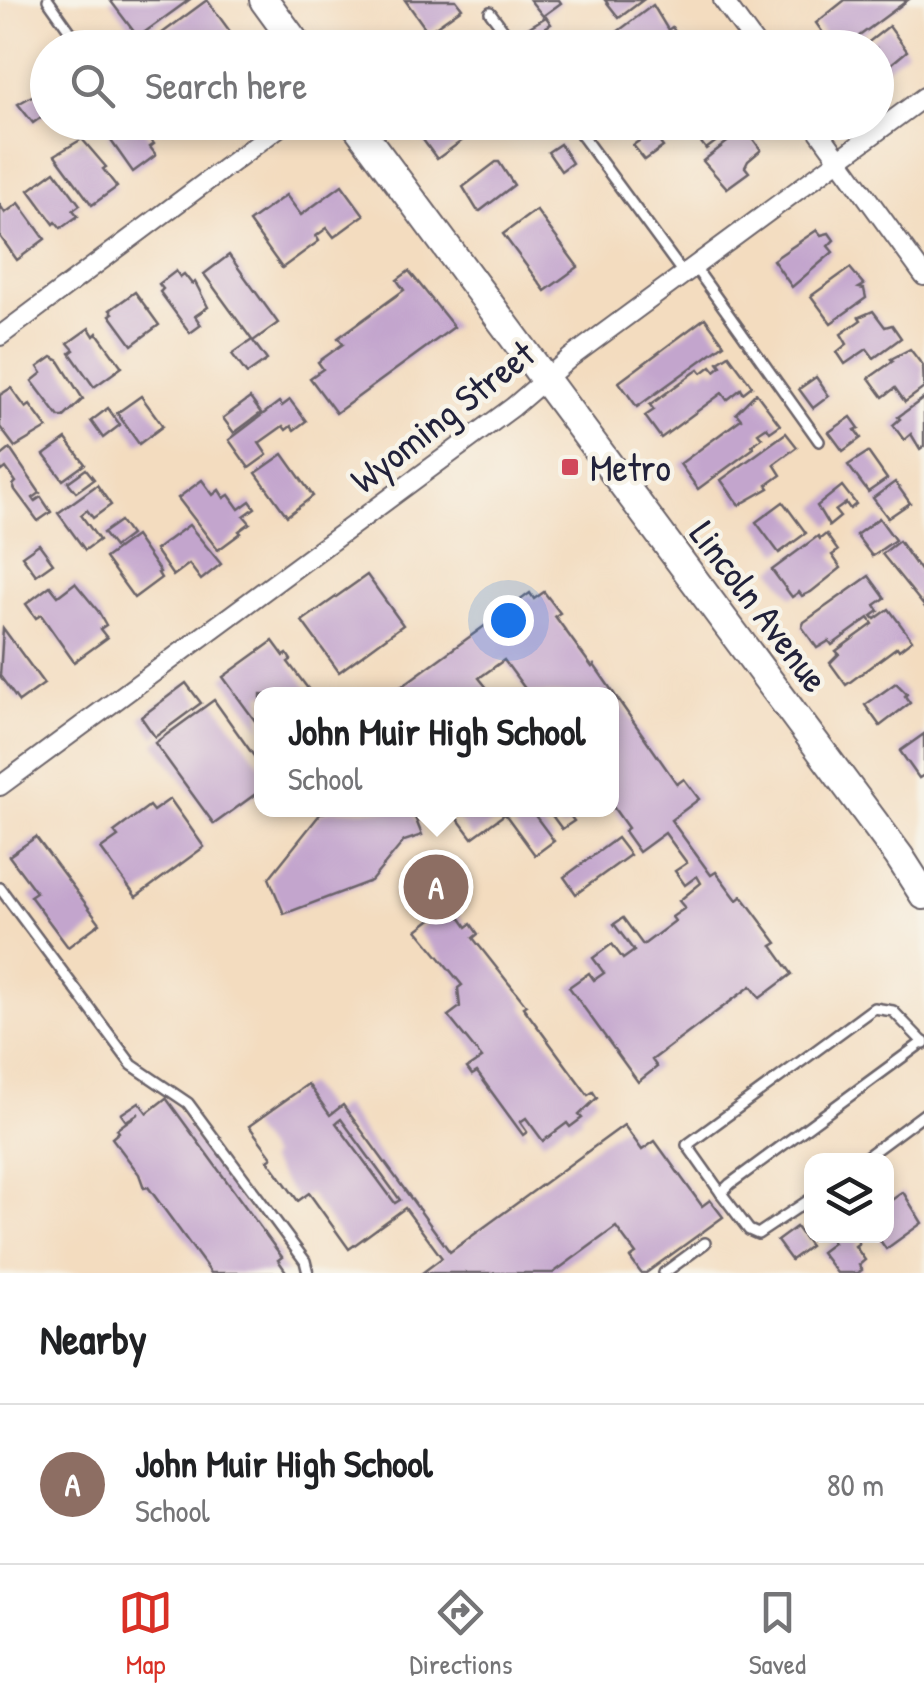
<!DOCTYPE html>
<html lang="en">
<head>
<meta charset="utf-8">
<style>
	:root { --surface:#fff; --page:#f6f6f6; --text:#202124; --muted:#757577; --line:#e0e0e0; --accent:#d93025 }
	body { margin:0; font-family:"Patrick Hand",sans-serif; background:var(--page); color:var(--text) }
	.controls { position:absolute; right:30px; bottom:30px; display:grid; overflow:hidden; border-radius:20px; box-shadow:0 5px 15px #0003 }
	.controls button { width:90px; height:90px; display:grid; place-items:center; padding:0; border:0; border-bottom:2px solid var(--line); background:var(--surface); color:var(--text); font:50px sans-serif }
	.you { position:absolute; left:508px; top:620px; width:35px; height:35px; margin:-25px; border:8px solid #fff; border-radius:50%; background:#1a73e8; box-shadow:0 0 0 15px #1a73e833 }
	.badge { display:grid; place-items:center; width:65px; height:65px; border-radius:50%; background:var(--accent); color:#fff; font-size:32px; font-weight:700 }
	.pin { position:absolute; translate:-50% -50%; border:5px solid #fff; box-shadow:0 2px 10px #0006 }
	.popup { position:absolute; left:254px; top:687px; width:365px; height:130px; box-sizing:border-box; display:grid; place-content:center; border-radius:20px; background:var(--surface); filter:drop-shadow(0 2px 8px #0005); font-size:32px; white-space:nowrap; color:var(--muted) }
	.popup b { font-size:38px; color:var(--text) }
	.popup::after { content:''; position:absolute; left:50%; top:100%; margin-left:-20px; border:20px solid transparent; border-top-color:var(--surface) }
	.list { margin:0; padding:0; list-style:none }
	h2 { display:flex; justify-content:space-between; align-items:center; height:130px; margin:0; padding:0 40px; font-size:42px }
	h2 small { font-size:32px; font-weight:400; color:var(--muted) }
	.list li { display:grid; grid-template-columns:65px 1fr auto; gap:30px; align-items:center; box-sizing:border-box; height:160px; padding:0 40px; border-top:2px solid var(--line) }
	.list b { display:block; font-size:38px; white-space:nowrap }
	.list p { margin:0; font-size:32px; white-space:nowrap; color:var(--muted) }
	.list em { font-size:32px; font-style:normal; color:var(--muted) }
	.icon { flex:none; width:55px; height:55px; fill:none; stroke:currentColor; stroke-width:2; stroke-linecap:round; stroke-linejoin:round }
	.map { position:relative; flex:none; width:924px; height:1273px; overflow:hidden }
	.search { position:absolute; background:var(--surface); box-shadow:0 5px 15px #0003; left:30px; right:30px; top:30px; height:110px; display:flex; align-items:center; gap:25px; box-sizing:border-box; padding:0 35px; border-radius:55px; color:var(--muted); font-size:38px }
	.sheet { height:290px; background:var(--surface) }
	nav { display:flex; justify-content:space-around; align-items:center; box-sizing:border-box; height:140px; border-top:2px solid var(--line); background:var(--surface); font-size:28px; color:var(--muted) }
	nav a { display:grid; justify-items:center; gap:5px }
	nav .on { color:var(--accent) }
	.map>svg:first-child { display:block }
	.building { fill:#c3a5cd; fill-rule:evenodd }
	.lines { fill:none; stroke-linecap:round; stroke-linejoin:round }
	.service-casing { stroke:#6b6369; stroke-width:14 }
	.minor-casing { stroke:#6b6369; stroke-width:22 }
	.secondary-casing { stroke:#6b6369; stroke-width:32 }
	.service { stroke:#fff; stroke-width:9 }
	.minor { stroke:#fff; stroke-width:18 }
	.secondary { stroke:#fff; stroke-width:28 }
	.poi-dot { fill:#d1495b; stroke:#f7f3e8; stroke-width:4 }
	.labels { text-anchor:middle; dominant-baseline:central; stroke-width:9; stroke-linejoin:round; paint-order:stroke }
	.street-label { font-size:38px; fill:#22223b; stroke:#f7f3e8 }
	.poi-label { font-size:38px; fill:#22223b; stroke:#f7f3e8; text-anchor:start }
</style>
</head>
<body>
<div class="map">
<svg width="924" height="1273" viewBox="0 0 924 1273">
	<rect width="100%" height="100%" fill="#f7f3e8"/>
	<filter id="ink" filterUnits="userSpaceOnUse"><feTurbulence type="fractalNoise" baseFrequency=".01" numOctaves="2"/><feDisplacementMap in="SourceGraphic" scale="20" xChannelSelector="R" yChannelSelector="G"/><feConvolveMatrix kernelMatrix="1 2 1 2 8 2 1 2 1" color-interpolation-filters="sRGB"/></filter>
	<filter id="wash" filterUnits="userSpaceOnUse"><feTurbulence type="fractalNoise" baseFrequency=".0048" numOctaves="4" result="noise"/><feDisplacementMap in="SourceGraphic" scale="40" xChannelSelector="R" yChannelSelector="G"/><feGaussianBlur stdDeviation="2.25" result="paint"/><feColorMatrix in="noise" values="0 0 0 0 0 0 0 0 0 0 0 0 0 0 0 0 0 1.4 0 .05"/><feComposite in="paint" operator="in"/></filter>
	<g filter="url(#wash)">
		<rect width="100%" height="100%" fill="#f3dcbf"/>
		<g id="blocks">
			<!-- building -->
			<g class="building">
				<polygon points="110,0 189,0 138,37"/>
				<polygon points="207,0 237,41 229,48 142,48"/>
				<polygon points="405,0 456,0 462,8 428,32"/>
				<polygon points="530,0 559,0 561,3 543,16"/>
				<polygon points="605,0 643,0 619,18"/>
				<polygon points="845,0 908,0 843,48 825,48 829,44 828,40 816,23"/>
				<polygon points="653,5 668,30 672,27 680,39 669,48 603,48 601,44"/>
				<polygon points="546,17 551,24 546,27 557,42 550,48 535,48 523,31"/>
				<polygon points="889,26 907,51 878,75 876,48 861,48"/>
				<polygon points="48,87 48,112 33,123 18,104"/>
				<polygon points="410,122 482,122 476,126 478,129 437,159"/>
				<polygon points="683,122 742,122 706,149 697,137 701,135 694,126 689,130"/>
				<polygon points="135,125 138,130 142,127 154,144 150,147 156,155 133,172 107,135 119,127 123,133"/>
				<polygon points="745,128 761,150 748,161 745,167 749,172 727,188 703,161"/>
				<polygon points="652,132 663,147 645,160 633,145"/>
				<polygon points="82,139 106,167 103,169 117,187 92,205 55,155"/>
				<polygon points="560,144 572,163 561,171 548,152"/>
				<polygon points="496,162 499,162 514,185 480,211 477,210 463,187"/>
				<polygon points="55,171 80,205 73,210 78,216 61,228 56,222 54,224 29,190"/>
				<polygon points="342,185 364,215 334,237 327,228 316,236 319,241 282,268 249,222 286,195 301,215"/>
				<polygon points="19,203 45,239 17,260 0,236 0,205 5,213"/>
				<polygon points="536,210 578,267 545,291 503,234"/>
				<polygon points="817,230 821,235 829,233 834,240 828,246 833,252 792,287 773,260"/>
				<polygon points="229,255 278,323 253,341 267,360 247,374 232,354 252,340 204,274"/>
				<polygon points="850,268 864,285 859,288 864,289 866,298 831,323 811,296"/>
				<polygon points="176,271 180,277 184,274 192,284 195,282 208,307 195,316 201,325 190,333 160,292 163,289 159,284"/>
				<polygon points="409,271 454,327 336,413 310,378 323,369 318,362 343,344 338,338 404,290 397,280"/>
				<polygon points="135,292 159,325 132,345 110,315 113,313 110,310"/>
				<polygon points="873,311 885,327 892,325 901,338 874,358 867,349 845,364 837,352 847,344 841,334 861,320 859,317"/>
				<polygon points="705,318 724,344 637,407 619,382"/>
				<polygon points="89,328 94,336 97,333 122,367 94,387 70,353 74,350 68,343"/>
				<polygon points="910,349 923,366 924,388 905,402 895,388 883,397 869,378 893,361 891,359"/>
				<polygon points="729,355 752,386 743,393 741,389 727,400 722,393 661,438 645,416 654,410 650,405 699,369 702,373 711,366 715,371 721,366 718,362"/>
				<polygon points="52,357 59,361 83,399 64,417 59,417 32,381 42,373 38,367"/>
				<polygon points="816,377 829,396 813,408 799,389"/>
				<polygon points="11,388 26,408 30,405 47,428 15,447 0,427 0,395"/>
				<polygon points="756,393 780,425 770,432 767,427 758,433 762,438 752,445 754,448 698,489 680,464 741,419 736,413"/>
				<polygon points="141,396 163,426 139,444 117,413"/>
				<polygon points="250,398 261,413 234,433 223,418"/>
				<polygon points="924,398 924,446 920,449 911,434 904,440 893,425 900,419 898,417"/>
				<polygon points="290,400 306,421 294,430 291,426 286,430 283,426 259,443 267,455 249,468 229,440 279,402 282,406"/>
				<polygon points="108,408 120,425 103,438 91,421"/>
				<polygon points="851,417 859,428 855,430 861,438 843,451 829,432"/>
				<polygon points="786,433 797,447 774,464 781,475 767,485 769,488 739,505 721,480"/>
				<polygon points="66,439 85,464 63,480 44,455"/>
				<polygon points="10,449 40,493 33,498 35,501 41,497 51,512 38,521 15,490 13,485 16,482 6,468 2,471 0,467 0,457"/>
				<polygon points="868,452 887,479 868,492 848,465"/>
				<polygon points="283,454 313,496 287,516 256,473"/>
				<polygon points="86,469 94,479 76,492 68,482"/>
				<polygon points="202,480 213,495 219,490 224,498 229,495 239,509 250,501 255,508 244,516 250,523 239,531 241,533 218,550 178,498"/>
				<polygon points="895,482 910,503 888,518 873,498"/>
				<polygon points="97,485 111,505 93,518 87,510 81,515 99,540 85,550 58,513"/>
				<polygon points="842,486 856,504 850,509 846,503 835,511 840,517 829,526 817,506"/>
				<polygon points="783,502 806,533 779,553 756,522"/>
				<polygon points="879,518 895,540 872,556 856,535"/>
				<polygon points="120,521 130,535 114,547 103,533"/>
				<polygon points="189,525 221,564 201,580 189,564 173,576 155,550"/>
				<polygon points="826,534 838,551 832,555 841,568 811,592 802,596 799,592 792,597 772,570 818,536 820,539"/>
				<polygon points="135,536 160,572 158,573 161,578 134,598 105,558"/>
				<polygon points="899,541 924,576 924,606 882,554"/>
				<polygon points="39,544 53,563 36,575 22,556"/>
				<polygon points="367,575 403,625 339,672 302,621"/>
				<polygon points="869,576 885,598 875,605 879,611 872,616 875,619 889,609 912,640 899,650 897,647 846,685 830,663 839,654 836,651 873,624 869,618 832,645 829,641 817,648 802,627 804,622"/>
				<polygon points="75,583 98,611 106,625 100,629 107,638 74,662 41,615 36,618 26,604 50,586 58,596"/>
				<polygon points="544,592 560,613 555,616 592,667 594,665 677,784 684,779 699,799 671,820 711,875 716,872 737,900 742,896 777,943 772,946 792,974 760,998 751,986 652,1060 657,1067 638,1082 569,987 589,973 594,980 604,973 593,958 612,944 623,959 634,951 614,924 623,918 643,945 675,921 672,917 685,908 679,901 701,883 697,876 685,885 675,871 687,863 665,833 639,852 624,831 628,828 611,804 611,694 529,694 504,660 479,678 492,694 391,694 530,593 534,599"/>
				<polygon points="3,628 44,684 19,702 0,676"/>
				<polygon points="273,641 284,656 287,654 291,660 288,662 312,694 261,694 261,729 223,677"/>
				<polygon points="186,683 201,703 155,737 141,717"/>
				<polygon points="896,683 907,694 905,696 910,703 880,726 865,705"/>
				<polygon points="214,700 261,766 261,790 214,824 155,743"/>
				<polygon points="924,734 924,775 919,778 900,751"/>
				<polygon points="170,799 204,847 136,897 101,849 118,837 114,832 149,806 153,811"/>
				<polygon points="332,810 412,810 422,835 404,841 371,881 284,914 269,878 321,813"/>
				<polygon points="451,810 531,810 554,841 535,855 505,814 472,838"/>
				<polygon points="548,810 566,810 574,821 562,829"/>
				<polygon points="36,837 100,923 68,947 30,896 36,892 9,856"/>
				<polygon points="617,838 630,855 576,894 564,877"/>
				<polygon points="451,904 467,927 471,924 478,934 473,938 526,1005 523,1007 588,1095 593,1092 597,1098 579,1115 582,1118 570,1127 567,1123 543,1141 526,1118 520,1122 527,1132 523,1135 477,1072 472,1075 467,1068 482,1058 448,1016 460,1007 458,988 462,985 417,930"/>
				<path d="M308 1084 330 1115 343 1105 450 1252 624 1125 642 1150 655 1141 702 1206 710 1200 723 1217 646 1273H641L630 1258 636 1254 616 1227 553 1273H422L442 1258 405 1208 349 1249 309 1193 298 1201 268 1160 272 1157 249 1126ZM341 1119 400 1200 395 1203 336 1123Z"/>
				<polygon points="166,1098 282,1257 278,1260 287,1273 211,1273 148,1187 144,1188 139,1174 112,1138 119,1132 117,1129 139,1113 126,1121 121,1114 139,1102 147,1113"/>
				<polygon points="903,1192 922,1223 886,1249 877,1236 886,1236 886,1204"/>
				<polygon points="796,1227 810,1246 791,1260 777,1241"/>
				<polygon points="828,1236 853,1236 859,1243 855,1246 865,1260 859,1265 862,1270 858,1273 837,1273 821,1252 833,1243"/>
			</g>
		</g>
	</g>
	<g filter="url(#ink)">
		<use href="#blocks" fill-opacity="0" stroke="#6b6369" stroke-width="2.5"/>
		<g class="lines">
			<defs>
				<g id="service">
					<polyline points="48,0 82,48"/>
					<polyline points="490,12 517,48"/>
					<polyline points="572,122 683,273"/>
					<polyline points="694,266 819,441"/>
					<polyline points="0,888 132,1065 188,1103 305,1261 308,1273"/>
					<polyline points="924,1042 923,1042 730,1184 721,1193 687,1145 874,1008 893,1011 923,1042 924,1044"/>
					<polyline points="862,1160 924,1114"/>
					<polyline points="721,1193 749,1230 758,1234 812,1198"/>
					<polyline points="664,1273 705,1243"/>
				</g>
				<g id="minor">
					<polyline points="723,0 758,48"/>
					<polyline points="812,122 924,276"/>
					<polyline points="0,336 286,122"/>
					<polyline points="0,786 513,407 570,358 924,97"/>
				</g>
				<g id="secondary">
					<polyline points="264,0 299,48"/>
					<polyline points="354,122 899,856 924,895"/>
				</g>
			</defs>
			<!-- service casing -->
			<use href="#service" class="service-casing"/>
			<!-- minor casing -->
			<use href="#minor" class="minor-casing"/>
			<!-- secondary casing -->
			<use href="#secondary" class="secondary-casing"/>
			<!-- service -->
			<use href="#service" class="service"/>
			<!-- minor -->
			<use href="#minor" class="minor"/>
			<!-- secondary -->
			<use href="#secondary" class="secondary"/>
		</g>
	</g>
	<!-- markers -->
	<rect class="poi-dot" x="560" y="457" width="20" height="20" rx="5"/>
	<g class="labels">
		<!-- street labels -->
		<g class="street-label">
			<text transform="translate(442 416) rotate(-38)">Wyoming Street</text>
			<text transform="translate(760 606) rotate(53)">Lincoln Avenue</text>
		</g>
		<!-- poi labels -->
		<g class="poi-label">
			<text x="590" y="467">Metro</text>
		</g>
	</g>
</svg>
<div class="controls">
<button><svg class="icon" aria-label="layers" viewBox="0 0 24 24"><path d="M12 4l9 5-9 5-9-5zM3 14l9 5 9-5"/></svg></button>
</div>
<div class="you"></div>
<div class="pin badge" style="left:436px;top:887px;background:#8d6e63">A</div>
<div class="popup"><b>John Muir High School</b>School</div>
<div class="search"><svg class="icon" aria-label="search" viewBox="0 0 24 24"><circle cx="10" cy="10" r="6"/><path d="M15 15l6 6"/></svg>Search here</div>
</div>
<section class="sheet">
<h2>Nearby<small></small></h2>
<ul class="list">
<li><span class="badge" style="background:#8d6e63">A</span><div><b>John Muir High School</b><p>School</p></div><em>80 m</em></li>
</ul>
</section>
<nav>
<a class="on"><svg class="icon" aria-label="map" viewBox="0 0 24 24"><path d="M3 6l6-2 6 2 6-2v14l-6 2-6-2-6 2zM9 4v14M15 6v14"/></svg>Map</a>
<a><svg class="icon" aria-label="directions" viewBox="0 0 24 24"><path d="M12 3l9 9-9 9-9-9zM9 14v-3h6M13 9l2 2-2 2"/></svg>Directions</a>
<a><svg class="icon" aria-label="saved" viewBox="0 0 24 24"><path d="M7 4h10v16l-5-4-5 4z"/></svg>Saved</a>
</nav>
</body>
</html>
